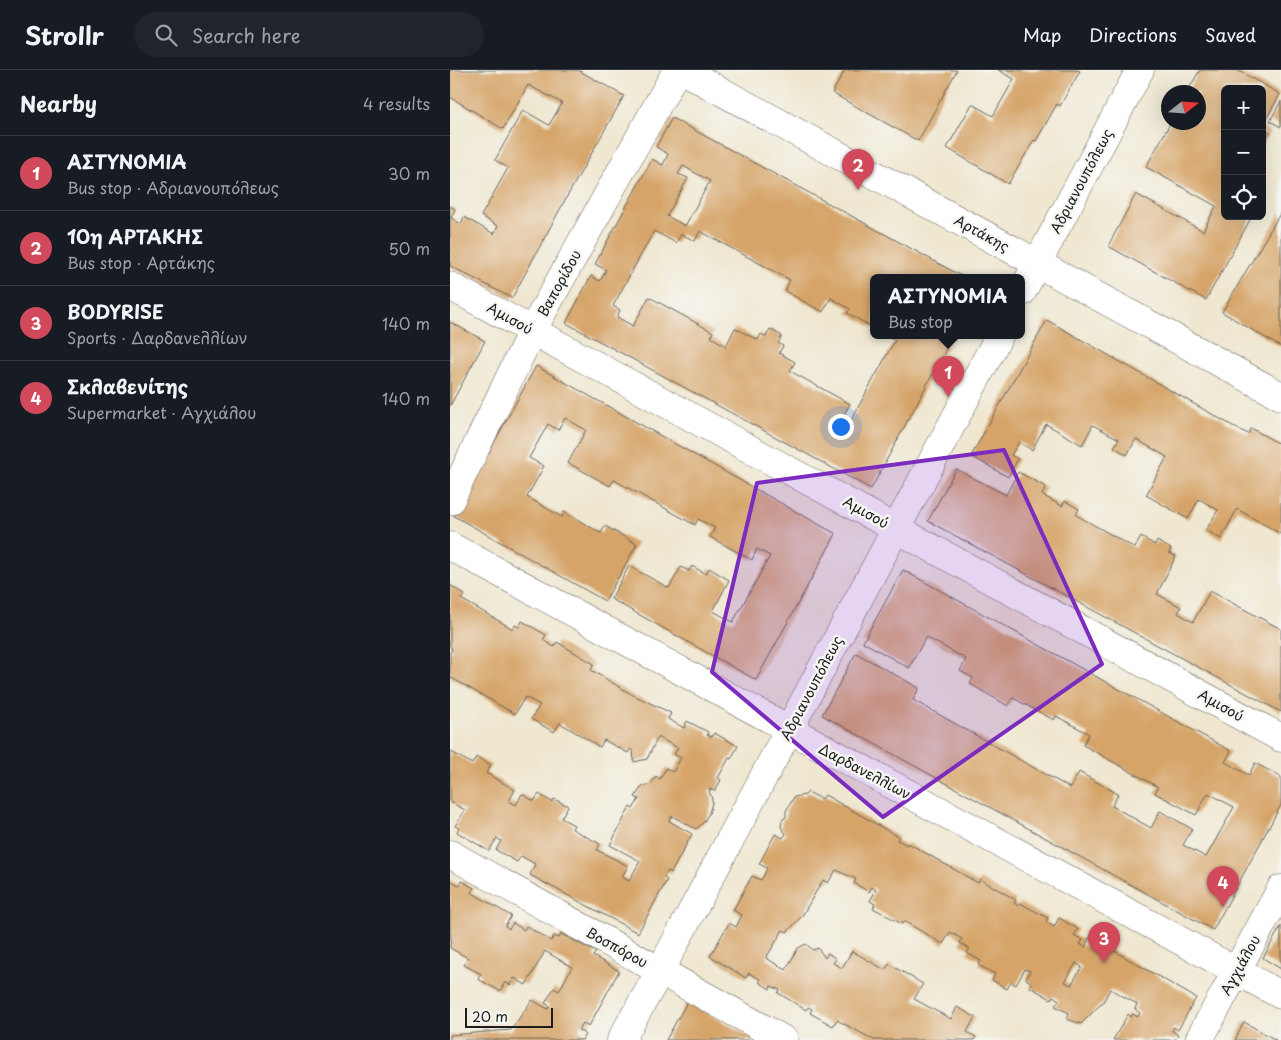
<!DOCTYPE html>
<html lang="en">
<head>
<meta charset="utf-8">
<style>
	:root { --surface:#171b24; --page:#20242c; --text:#f1f3f6; --muted:#9ea1a6; --line:#363941; --accent:#d1495b }
	body { margin:0; font-family:"Playpen Sans",sans-serif; background:var(--page); color:var(--text) }
	.controls { position:absolute; right:15px; top:15px; display:grid; overflow:hidden; border-radius:8px; box-shadow:0 5px 20px #0002 }
	.controls button { width:45px; height:45px; display:grid; place-items:center; padding:0; border:0; border-bottom:1px solid var(--line); background:var(--surface); color:var(--text); font:25px sans-serif }
	.compass { position:absolute; left:711px; top:15px; width:45px; height:45px; border-radius:50%; background:var(--surface); box-shadow:0 5px 20px #0002; rotate:73deg }
	.scale { position:absolute; left:15px; bottom:12px; width:88px; box-sizing:border-box; padding-left:5px; border:2px solid #1c1c1c; border-top:0; font-size:14px; line-height:18px; white-space:nowrap; color:#1c1c1c; -webkit-text-stroke:4px #f6f6f2; paint-order:stroke }
	.you { position:absolute; left:390px; top:356px; width:18px; height:18px; margin:-12px; border:4px solid #fff; border-radius:50%; background:#1a73e8; box-shadow:0 0 0 8px #1a73e833 }
	.badge { display:grid; place-items:center; width:32px; height:32px; border-radius:50%; background:var(--accent); color:#fff; font-size:16px; font-weight:700 }
	.pin { position:absolute; translate:-50% -41px; filter:drop-shadow(0 1px 2px #0008) }
	.pin::after { content:''; position:absolute; top:26px; width:18px; height:15px; background:inherit; clip-path:polygon(0 0,100% 0,50% 100%) }
	.popup { position:absolute; left:420px; top:204px; width:155px; height:65px; box-sizing:border-box; display:grid; place-content:center; border-radius:8px; background:var(--surface); filter:drop-shadow(0 1px 4px #0005); font-size:16px; white-space:nowrap; color:var(--muted) }
	.popup b { font-size:19px; color:var(--text) }
	.popup::after { content:''; position:absolute; left:50%; top:100%; margin-left:-10px; border:10px solid transparent; border-top-color:var(--surface) }
	.list { margin:0; padding:0; list-style:none }
	h2 { display:flex; justify-content:space-between; align-items:center; height:65px; margin:0; padding:0 20px; font-size:21px }
	h2 small { font-size:16px; font-weight:400; color:var(--muted) }
	.list li { display:grid; grid-template-columns:32px 1fr auto; gap:15px; align-items:center; box-sizing:border-box; height:75px; padding:0 20px; border-top:1px solid var(--line) }
	.list b { display:block; font-size:19px; white-space:nowrap }
	.list p { margin:0; font-size:16px; white-space:nowrap; color:var(--muted) }
	.list em { font-size:16px; font-style:normal; color:var(--muted) }
	.icon { flex:none; width:28px; height:28px; fill:none; stroke:currentColor; stroke-width:2; stroke-linecap:round; stroke-linejoin:round }
	.map { position:relative; flex:none; width:831px; height:970px; overflow:hidden }
	header { display:flex; align-items:center; gap:30px; box-sizing:border-box; height:70px; padding:0 25px; background:var(--surface); border-bottom:1px solid var(--line) }
	header strong { font-size:24px }
	nav { display:flex; gap:28px; margin-inline-start:auto; font-size:18px }
	.search { width:350px; height:45px; background:var(--page); display:flex; align-items:center; gap:12px; box-sizing:border-box; padding:0 18px; border-radius:28px; color:var(--muted); font-size:19px }
	main { display:flex }
	aside { flex:1; background:var(--surface) }
	.map>svg:first-child { display:block }
	.building { fill:#d6a469; fill-rule:evenodd }
	.lines { fill:none; stroke-linecap:round; stroke-linejoin:round }
	.minor-casing { stroke:#66635b; stroke-width:29 }
	.tertiary-casing { stroke:#66635b; stroke-width:29 }
	.minor { stroke:#fff; stroke-width:28 }
	.tertiary { stroke:#fff; stroke-width:28 }
	.marked { fill:#7b2cbf; fill-opacity:0.2; stroke:#7b2cbf; stroke-width:4; stroke-linejoin:round }
	.labels { text-anchor:middle; dominant-baseline:central; stroke-width:5; stroke-linejoin:round; paint-order:stroke }
	.street-label { font-size:14px; fill:#1c1c1c; stroke:#f6f6f2 }
</style>
</head>
<body>
<header>
<strong>Strollr</strong>
<div class="search"><svg class="icon" aria-label="search" viewBox="0 0 24 24"><circle cx="10" cy="10" r="6"/><path d="M15 15l6 6"/></svg>Search here</div>
<nav><a>Map</a><a>Directions</a><a>Saved</a></nav>
</header>
<main>
<aside>
<h2>Nearby<small>4 results</small></h2>
<ul class="list">
<li><span class="badge">1</span><div><b>ΑΣΤΥΝΟΜΙΑ</b><p>Bus stop · Αδριανουπόλεως</p></div><em>30 m</em></li>
<li><span class="badge">2</span><div><b>10η ΑΡΤΑΚΗΣ</b><p>Bus stop · Αρτάκης</p></div><em>50 m</em></li>
<li><span class="badge">3</span><div><b>BODYRISE</b><p>Sports · Δαρδανελλίων</p></div><em>140 m</em></li>
<li><span class="badge">4</span><div><b>Σκλαβενίτης</b><p>Supermarket · Αγχιάλου</p></div><em>140 m</em></li>
</ul>
</aside>
<div class="map">
<svg width="831" height="970" viewBox="0 0 831 970">
	<rect width="100%" height="100%" fill="#f6f6f2"/>
	<filter id="ink" filterUnits="userSpaceOnUse"><feTurbulence type="fractalNoise" baseFrequency=".02" numOctaves="2"/><feDisplacementMap in="SourceGraphic" scale="10" xChannelSelector="R" yChannelSelector="G"/><feConvolveMatrix kernelMatrix="1 2 1 2 8 2 1 2 1" color-interpolation-filters="sRGB"/></filter>
	<filter id="wash" filterUnits="userSpaceOnUse"><feTurbulence type="fractalNoise" baseFrequency=".0096" numOctaves="4" result="noise"/><feDisplacementMap in="SourceGraphic" scale="20" xChannelSelector="R" yChannelSelector="G"/><feGaussianBlur stdDeviation="1.12" result="paint"/><feColorMatrix in="noise" values="0 0 0 0 0 0 0 0 0 0 0 0 0 0 0 0 0 1.4 0 .05"/><feComposite in="paint" operator="in"/></filter>
	<g filter="url(#wash)">
		<rect width="100%" height="100%" fill="#efe7d0"/>
		<g id="blocks">
			<!-- building -->
			<g class="building">
				<polygon points="0,0 128,0 174,26 115,130 62,228 0,196 0,136 5,139 1,148 11,154 14,147 44,164 48,156 31,146 58,98 45,90 73,40 99,55 112,33 78,15 53,59 0,27"/>
				<polygon points="395,0 507,0 468,71 382,23"/>
				<polygon points="548,0 627,0 630,1 610,36 607,34 586,71 584,70 558,114 497,78 522,34 543,46 564,9"/>
				<polygon points="750,0 787,0 830,24 812,57 820,62 812,77 812,19 775,19 775,146 802,146 756,230 658,176 686,124 753,161 766,136 696,97 721,52 748,52 748,22 737,22"/>
				<polygon points="831,31 831,57 820,51"/>
				<path d="M222 48 515 208H424V258L397 243 400 239 381 228 373 242 335 221 340 210 250 161 245 171 231 164 226 173 204 161 163 236 170 240 167 247 183 256 199 227 263 262 261 267 276 276 285 258 308 270 311 264 316 267 320 259 332 266 328 273 333 276 329 283 345 292 340 301 400 334 392 348 400 352 445 270 438 266H503L421 419 116 253 141 206 150 211 156 200 145 194 202 89 213 95 218 84 206 77ZM233 96 260 111 235 156 217 146 238 108 228 104Z"/>
				<polygon points="831,142 831,277 772,242"/>
				<polygon points="597,250 788,359 798,364 801,358 831,375 831,464 787,439 771,469 756,460 768,440 749,429 738,449 696,425 717,387 686,369 677,385 664,377 669,369 643,355 632,375 596,354 582,380 569,372 561,385 568,389 558,407 521,386"/>
				<polygon points="0,252 35,271 0,336"/>
				<polygon points="86,296 386,464 306,610 161,529 179,496 219,518 231,497 239,501 242,496 256,504 259,498 279,510 263,541 283,552 320,486 307,479 302,490 260,467 265,458 248,449 245,455 164,410 160,416 118,393 136,360 115,348 108,360 98,354 79,388 94,396 77,427 112,447 114,442 151,463 155,456 187,474 155,531 4,446"/>
				<polygon points="506,399 556,425 568,402 596,417 592,425 612,436 615,431 629,439 626,445 685,478 691,467 705,475 707,471 721,479 719,483 726,486 707,524 731,537 728,543 743,552 760,521 831,559 831,642 478,451"/>
				<polygon points="453,500 781,681 775,692 799,705 805,693 831,707 831,735 763,860 372,645 406,583 469,618 463,630 620,718 629,702 668,724 662,736 701,758 710,741 742,759 733,775 756,787 784,737 758,723 746,745 705,723 708,717 633,675 639,664 606,646 604,650 563,628 558,636 520,614 523,608 510,601 516,589 476,567 459,598 413,572"/>
				<polygon points="0,515 15,525 11,529 63,559 65,555 69,557 72,551 96,565 93,570 104,577 107,572 144,594 141,600 181,624 221,643 218,649 234,658 237,651 258,662 257,665 262,667 264,663 288,676 281,689 279,688 268,708 271,710 265,721 260,719 259,721 262,729 262,733 259,743 253,753 246,759 222,746 219,751 242,764 221,803 218,801 215,805 214,808 217,810 188,863 80,805 85,794 71,786 67,792 46,780 51,771 47,768 39,781 7,762 9,758 5,756 15,740 0,732 0,681 22,694 26,687 41,695 36,703 65,720 59,731 66,735 72,724 84,731 89,724 102,732 104,729 118,736 111,748 124,755 122,759 150,774 147,780 178,796 172,807 179,811 190,791 160,775 180,737 183,739 189,729 185,727 192,716 201,714 206,706 210,709 216,698 223,702 231,688 224,684 228,678 208,667 197,689 184,692 183,681 180,679 178,683 154,670 150,677 110,653 104,662 81,649 90,635 75,627 65,644 0,607 0,583 2,579 0,577"/>
				<path d="M358 722 372 729 375 725 449 767 447 770 457 775 458 773 528 813 530 809 566 830 564 833 568 836 570 833 598 848 596 852 604 857 609 848 628 859 624 865 633 870 630 874 635 877 640 867 746 928 728 960 724 957 722 961 728 965 725 970H663L678 944 681 947 683 944 688 947 690 943 685 939 687 934 660 919 653 932 631 954 617 949 619 943 605 936 609 930 603 926 601 929 580 917 582 913 576 909 580 901 575 899 566 915 561 912 557 919 542 910 545 904 528 895 531 891 517 883 520 879 510 873 512 869 500 862 493 874 454 851 452 854 423 838 425 834 420 831 426 820 422 817 419 822 404 813 406 809 386 800 378 813 373 810 360 832 352 846 337 862 333 860 316 888 336 900 348 878 356 874 363 880 368 878 375 888 378 883 386 889 383 893 392 898 402 881 435 900 439 894 473 914 464 929 501 949 507 937 525 947 517 962 526 967 524 970H424L387 950 383 956 360 943 362 939 358 937 356 940 328 923 330 920 321 916 320 919 309 912 311 910 299 903 296 908 260 886 279 853 286 857 292 845 283 840 302 806 311 810 314 805 317 798 309 794 325 764 333 768 336 764 331 757 332 750 336 747V741L344 727 355 725ZM626 893 632 897 621 915 615 912Z"/>
				<polygon points="0,810 10,816 12,811 24,818 21,822 61,846 55,856 59,859 63,853 74,860 76,856 101,871 104,866 109,868 111,864 146,882 143,886 169,901 139,956 133,953 128,960 135,964 132,970 0,970 0,965 61,960 82,930 98,939 100,936 95,933 104,918 109,921 122,897 95,881 76,915 64,908 60,915 55,912 50,921 28,909 31,904 14,895 18,888 0,878 1,864 0,864"/>
				<polygon points="831,856 831,899 813,888"/>
				<polygon points="237,932 306,970 216,970"/>
				<polygon points="794,952 826,970 785,970"/>
			</g>
		</g>
	</g>
	<g filter="url(#ink)">
		<use href="#blocks" fill-opacity="0" stroke="#66635b" stroke-width="1"/>
		<g class="lines">
			<defs>
				<g id="minor">
					<polyline points="0,216 831,668"/>
					<polyline points="572,222 690,0"/>
					<polyline points="0,431 82,261 227,0"/>
					<polyline points="0,784 334,970"/>
					<polyline points="171,970 210,901 549,266"/>
				</g>
				<g id="tertiary">
					<polyline points="232,0 831,326"/>
					<polyline points="0,476 831,925"/>
					<polyline points="749,970 831,819"/>
				</g>
			</defs>
			<!-- minor casing -->
			<use href="#minor" class="minor-casing"/>
			<!-- tertiary casing -->
			<use href="#tertiary" class="tertiary-casing"/>
			<!-- minor -->
			<use href="#minor" class="minor"/>
			<!-- tertiary -->
			<use href="#tertiary" class="tertiary"/>
		</g>
	</g>
	<!-- marked area -->
	<path class="marked" d="M554 380 652 594 433 747 262 602 307 413Z"/>
	<g class="labels">
		<!-- street labels -->
		<g class="street-label">
			<text transform="translate(631 111) rotate(-62)">Αδριανουπόλεως</text>
			<text transform="translate(532 163) rotate(29)">Αρτάκης</text>
			<text transform="translate(109 213) rotate(-61)">Βαπορίδου</text>
			<text transform="translate(60 248) rotate(29)">Αμισού</text>
			<text transform="translate(416 442) rotate(29)">Αμισού</text>
			<text transform="translate(361 618) rotate(-62)">Αδριανουπόλεως</text>
			<text transform="translate(771 635) rotate(29)">Αμισού</text>
			<text transform="translate(415 701) rotate(28)">Δαρδανελλίων</text>
			<text transform="translate(167 877) rotate(29)">Βοσπόρου</text>
			<text transform="translate(790 895) rotate(-61)">Αγχιάλου</text>
		</g>
	</g>
</svg>
<div class="controls">
<button>+</button>
<button>−</button>
<button><svg class="icon" aria-label="locate" viewBox="0 0 24 24"><circle cx="12" cy="12" r="6"/><path d="M12 2v4M12 18v4M2 12h4M18 12h4"/></svg></button>
</div>
<svg class="compass" viewBox="-18 -18 36 36"><path d="M0-13l5 13h-10z" fill="#e53935"/><path d="M0 13l5-13h-10z" fill="#9ea1a6"/></svg>
<div class="scale">20 m</div>
<div class="you"></div>
<div class="pin badge" style="left:498px;top:327px">1</div>
<div class="popup"><b>ΑΣΤΥΝΟΜΙΑ</b>Bus stop</div>
<div class="pin badge" style="left:408px;top:120px">2</div>
<div class="pin badge" style="left:654px;top:893px">3</div>
<div class="pin badge" style="left:773px;top:837px">4</div>
</div>
</main>
</body>
</html>
